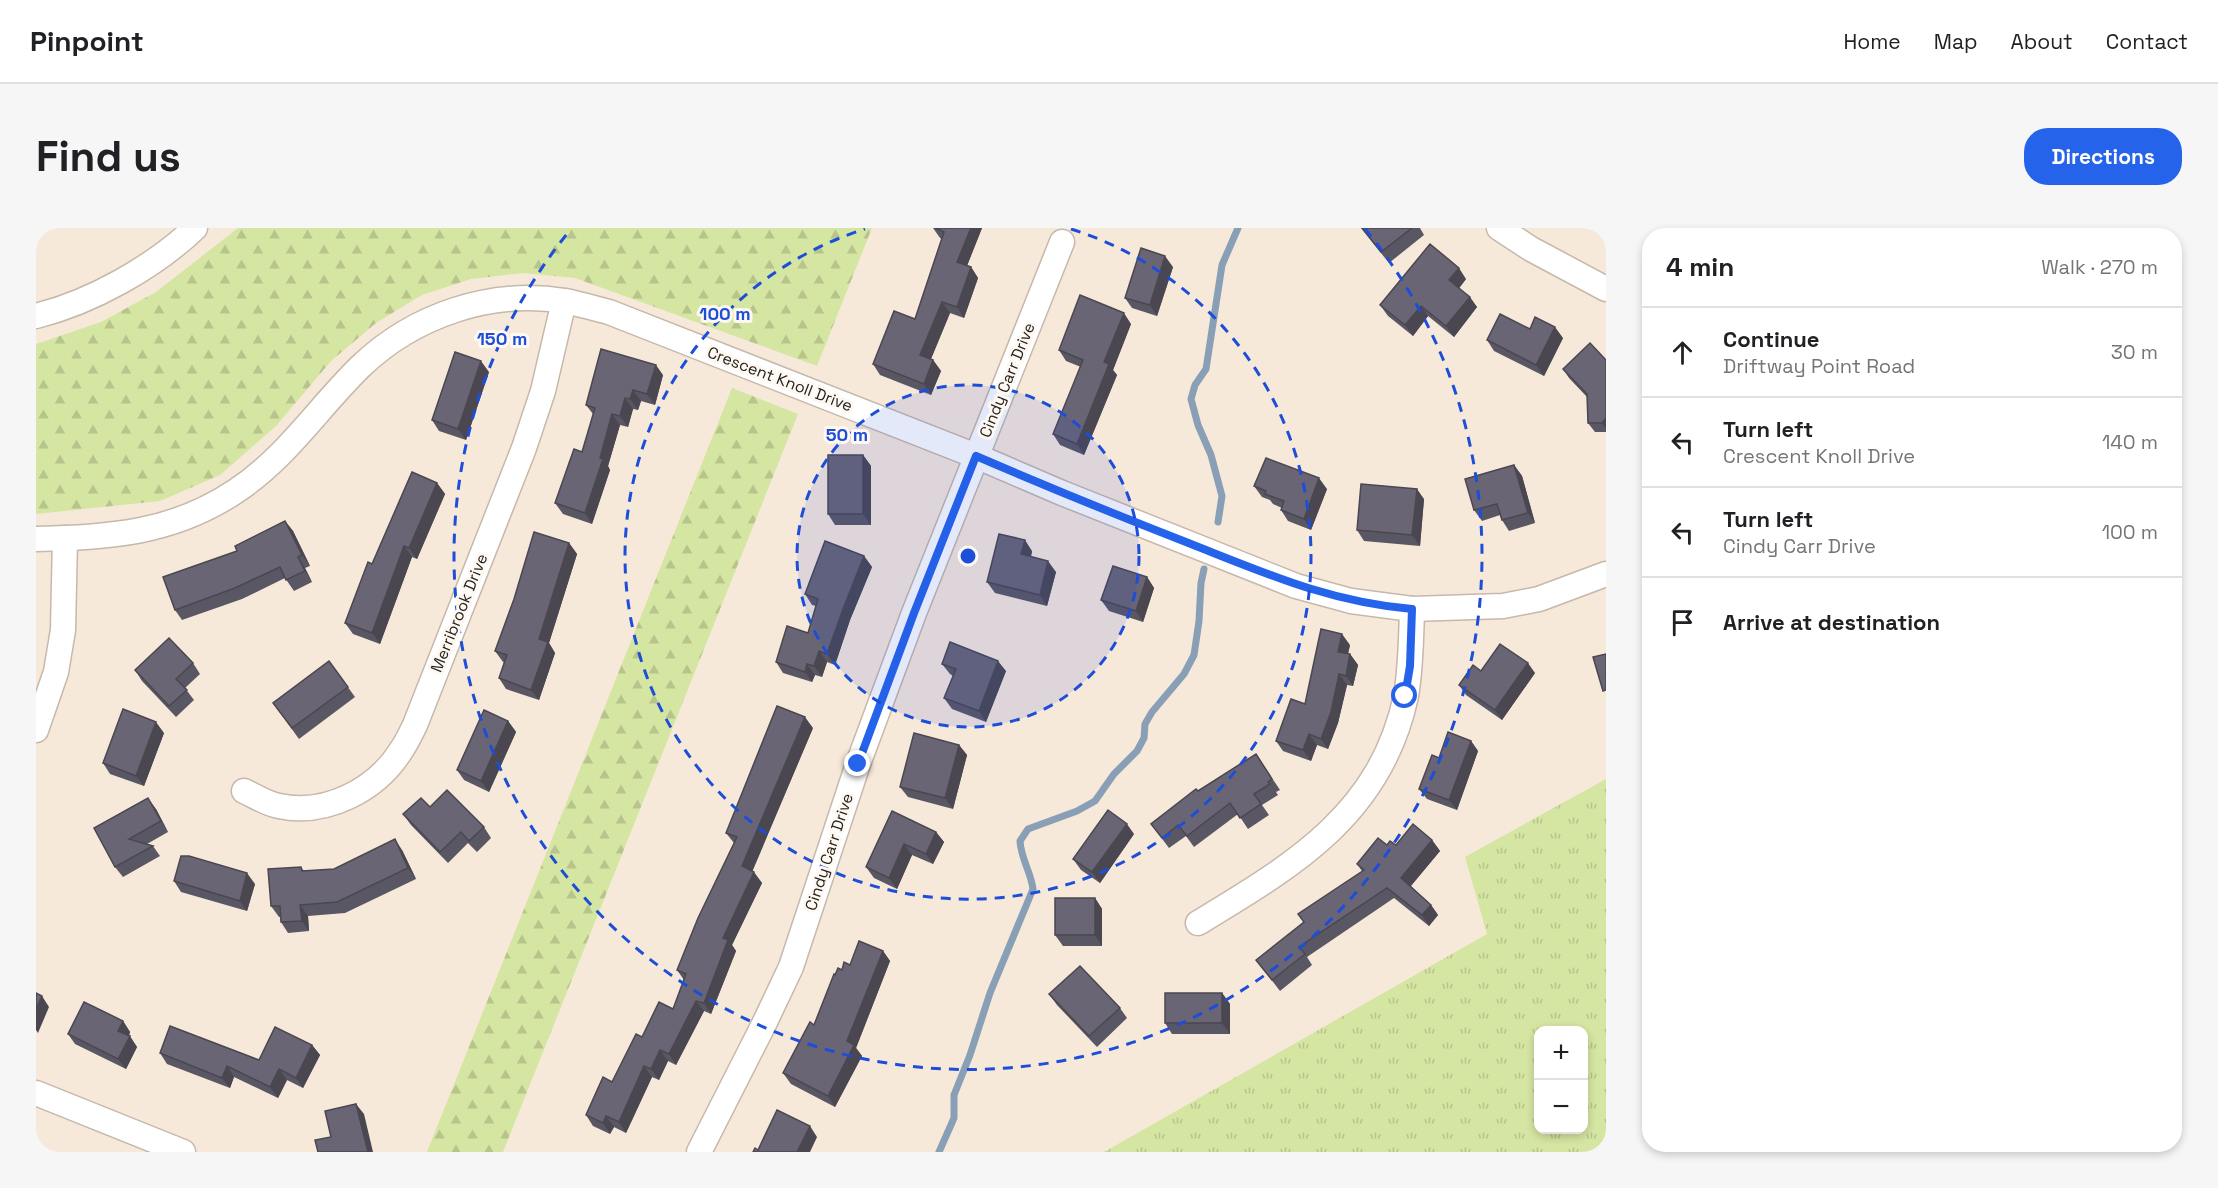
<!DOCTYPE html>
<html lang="en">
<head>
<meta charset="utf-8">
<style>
	:root { --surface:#fff; --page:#f6f6f6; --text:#202124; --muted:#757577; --line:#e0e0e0; --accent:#2563eb }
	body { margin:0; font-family:"Space Grotesk",sans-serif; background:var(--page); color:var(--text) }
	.controls { position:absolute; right:18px; bottom:18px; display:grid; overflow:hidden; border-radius:12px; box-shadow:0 3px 9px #0003 }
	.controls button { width:54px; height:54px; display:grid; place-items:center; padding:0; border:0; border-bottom:2px solid var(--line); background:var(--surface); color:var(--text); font:30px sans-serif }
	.stop { position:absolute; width:18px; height:18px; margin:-14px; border:4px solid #2563eb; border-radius:50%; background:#fff }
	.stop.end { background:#2563eb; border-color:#fff; box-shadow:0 2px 6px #0008 }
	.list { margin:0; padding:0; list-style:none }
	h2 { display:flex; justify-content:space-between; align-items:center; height:78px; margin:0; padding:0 24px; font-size:26px }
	h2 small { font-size:20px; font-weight:400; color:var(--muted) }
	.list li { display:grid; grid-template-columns:39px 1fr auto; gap:18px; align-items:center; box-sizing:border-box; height:90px; padding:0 24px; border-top:2px solid var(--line) }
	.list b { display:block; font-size:22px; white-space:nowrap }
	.list p { margin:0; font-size:20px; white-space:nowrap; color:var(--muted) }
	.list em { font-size:20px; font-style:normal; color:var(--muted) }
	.icon { flex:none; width:33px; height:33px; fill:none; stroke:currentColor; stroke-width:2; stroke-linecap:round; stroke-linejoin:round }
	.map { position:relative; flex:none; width:1570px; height:924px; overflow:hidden; border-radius:24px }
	header { display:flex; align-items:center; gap:36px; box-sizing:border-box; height:84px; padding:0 30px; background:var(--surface); border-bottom:2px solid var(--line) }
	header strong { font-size:28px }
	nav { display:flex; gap:33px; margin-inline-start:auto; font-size:21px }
	.intro { display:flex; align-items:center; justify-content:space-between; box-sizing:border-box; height:144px; padding:0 36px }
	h1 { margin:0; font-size:42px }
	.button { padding:15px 27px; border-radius:24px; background:var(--accent); color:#fff; font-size:21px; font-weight:700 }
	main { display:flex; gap:36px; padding:0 36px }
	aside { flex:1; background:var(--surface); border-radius:24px; box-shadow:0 3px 9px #0003 }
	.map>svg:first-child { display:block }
	.grass { fill:url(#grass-tufts); fill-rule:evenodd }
	.forest { fill:url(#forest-firs) }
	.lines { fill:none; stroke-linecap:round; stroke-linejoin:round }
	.stream { stroke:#889fb6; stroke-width:7 }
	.street-casing { stroke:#c6b8aa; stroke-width:27 }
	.street { stroke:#fff; stroke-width:24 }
	.wall { fill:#5a5764 }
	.shaded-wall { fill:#4a4751 }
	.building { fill:#696574; stroke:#4a4751; stroke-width:1.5 }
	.route { stroke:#2563eb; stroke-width:8 }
	.ring { fill:none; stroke:#1d4ed8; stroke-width:3; stroke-dasharray:10 8 }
	.labels { text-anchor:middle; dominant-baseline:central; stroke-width:6; stroke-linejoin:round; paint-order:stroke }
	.street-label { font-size:16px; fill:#27221d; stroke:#fdf8f2 }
	.centre { fill:#1d4ed8; stroke:#fdf8f2; stroke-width:3 }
	.ring-label { font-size:18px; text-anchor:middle; font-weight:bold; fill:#1d4ed8; stroke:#fdf8f2; stroke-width:6; stroke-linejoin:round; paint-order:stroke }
</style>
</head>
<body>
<header>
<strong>Pinpoint</strong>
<nav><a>Home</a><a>Map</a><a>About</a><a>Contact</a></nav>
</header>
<div class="intro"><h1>Find us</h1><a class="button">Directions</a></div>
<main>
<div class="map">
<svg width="1570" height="924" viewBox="0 0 1570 924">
	<defs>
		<pattern id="grass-tufts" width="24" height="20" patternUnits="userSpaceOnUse" patternTransform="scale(1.5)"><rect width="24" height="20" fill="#d5e5a2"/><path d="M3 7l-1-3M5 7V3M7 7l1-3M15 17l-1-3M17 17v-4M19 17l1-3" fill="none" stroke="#b7c48b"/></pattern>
		<pattern id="forest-firs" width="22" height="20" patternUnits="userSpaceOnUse" patternTransform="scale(1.5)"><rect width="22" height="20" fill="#d5e5a2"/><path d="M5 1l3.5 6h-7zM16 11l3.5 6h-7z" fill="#b7c48b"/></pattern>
	</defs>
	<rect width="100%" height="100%" fill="#f7e9da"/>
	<!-- grass -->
	<path class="grass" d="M1570 551V924H1068L1451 706 1429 629ZM1502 802H1548V902H1502Z"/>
	<!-- forest -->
	<g class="forest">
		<polygon points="202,0 836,0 781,138 539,50 487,45 435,51 386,67 340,95 295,133 240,198 184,247 124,273 0,286 0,116 65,94 120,64"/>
		<polygon points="696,160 762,186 467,924 391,924"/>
	</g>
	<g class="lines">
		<!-- stream -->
		<g class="stream">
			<polyline points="1182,294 1186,268 1175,227 1162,197 1155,171 1159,157 1170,141 1186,37 1202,0"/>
			<path d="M903 924 918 890V867L934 827 954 765 997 661C995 644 985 631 984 613L992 601 1041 583 1059 573 1078 546 1101 523 1108 510 1109 496 1116 484 1148 446 1158 427 1163 393 1165 355 1168 341"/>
		</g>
		<defs>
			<g id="street">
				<polyline points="1463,0 1495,21 1570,61"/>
				<path d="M0 88C56 74 118 39 159 0"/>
				<path d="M0 311C73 309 136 306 200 263 250 230 282 180 324 139 378 87 455 61 529 73 543 76 558 80 573 84L940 228 1026 265 1260 358 1315 373 1376 381 1467 378 1503 371 1570 346"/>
				<polyline points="0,502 20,444 27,402 29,310"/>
				<path d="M208 563C219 568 231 576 243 578 290 588 341 562 366 521 371 514 375 505 379 497L488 220 507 163 528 73"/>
				<path d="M1162 695C1258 637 1345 586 1370 468 1375 439 1375 410 1376 381"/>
				<polyline points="0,865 147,924"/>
				<polyline points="663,924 728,796 755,739 822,536 878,385 1026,14"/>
			</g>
		</defs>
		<!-- street casing -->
		<use href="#street" class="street-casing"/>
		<!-- street -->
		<use href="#street" class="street"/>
	</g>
	<!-- wall -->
	<g class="wall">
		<polygon points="897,0 946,0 931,38 935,39 942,50 928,90 914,85 895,131 897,132 905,143 895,167 844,147 837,136 879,91 906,11 904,10"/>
		<polygon points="1325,0 1384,0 1388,7 1353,35"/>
		<polygon points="1137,39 1121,88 1096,80 1089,70"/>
		<polygon points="1430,51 1423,60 1441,79 1418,109 1392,88 1377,108 1352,88 1344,77"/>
		<polygon points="1095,96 1077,142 1081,147 1048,227 1024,217 1017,206 1045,139 1030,133 1023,122"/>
		<polygon points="1494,101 1527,110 1508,148 1458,123 1451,112"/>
		<polygon points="1570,132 1570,204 1559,204 1552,195 1551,169 1533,150 1527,141"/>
		<polygon points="453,144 430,212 403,203 396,192"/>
		<polygon points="627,147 619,177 605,173 602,182 597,181 592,199 584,197 572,238 574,242 556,296 527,286 519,275 546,224 557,186 550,177"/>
		<polygon points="827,227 835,238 835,297 799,297 792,286"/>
		<polygon points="1478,237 1486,248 1499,295 1473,303 1466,292 1464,287 1446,293 1438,282"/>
		<polygon points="401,255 409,266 381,331 376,329 344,416 317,406 309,395 336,336"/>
		<polygon points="1218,258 1291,261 1275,302 1252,293 1245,282 1246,280 1237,276 1234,272 1226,269"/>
		<polygon points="1388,271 1384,318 1328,313 1321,302"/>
		<polygon points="249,293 257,303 274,338 269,340 276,354 258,363 249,350 206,371 146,392 139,382 201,323"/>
		<polygon points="533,315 541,326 513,415 519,425 503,472 470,461 463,450 468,434 467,434 459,423"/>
		<polygon points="996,323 995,329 1020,344 1011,378 959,365 951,354"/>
		<polygon points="828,328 836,339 814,392 799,437 791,434 786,449 779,447 776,454 747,445 740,434 772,405 780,378 776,377 769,366"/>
		<polygon points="1111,349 1118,360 1107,394 1073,383 1065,372"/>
		<polygon points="1314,417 1312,426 1314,426 1322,437 1317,458 1311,457 1302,495 1292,521 1281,517 1275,533 1247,523 1240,513 1269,476"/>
		<polygon points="293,433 319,469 263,511 237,475"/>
		<polygon points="157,435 164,446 149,460 158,472 140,489 106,453 99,442"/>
		<polygon points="906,436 970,443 950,494 916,481 908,470 917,448 914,446"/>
		<polygon points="1445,443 1499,445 1466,492 1430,467 1423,457"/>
		<polygon points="472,493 480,504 453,564 428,552 421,542"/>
		<polygon points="777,500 716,643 726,655 696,717 700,723 675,786 668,783 640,837 632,833 623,852 616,849 590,905 578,899 574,906 557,898 550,887 576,854 606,809 637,781 648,752 641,742 698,615 690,605"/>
		<polygon points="128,505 108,558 74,546 67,535"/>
		<polygon points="1435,513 1442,523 1421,582 1391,571 1383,561 1403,530"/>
		<polygon points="923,517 931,527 917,581 872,569 864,559"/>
		<polygon points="1220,526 1244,562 1240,564 1242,567 1226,577 1233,587 1212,601 1202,586 1158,619 1150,608 1133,620 1115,596 1162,563"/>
		<polygon points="120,581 132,604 111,616 117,618 124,628 87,649 79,639 58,600"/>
		<polygon points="856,583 900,604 908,614 897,636 876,627 861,661 838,650 830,639"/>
		<polygon points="367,586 448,599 455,610 441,624 432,615 412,635 375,597"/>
		<polygon points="1098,606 1064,655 1045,642 1037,631"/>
		<polygon points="1396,612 1404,623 1375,658 1395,677 1402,687 1393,698 1358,670 1271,729 1276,737 1244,763 1220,732 1268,694 1326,643 1321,636 1360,617"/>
		<polygon points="366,622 380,651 309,685 272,688 273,703 252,705 245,694 245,689 243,689 235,678 265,639 268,643 298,641"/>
		<polygon points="138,653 219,656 211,683 145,664"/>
		<polygon points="1059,670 1066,681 1066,718 1027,718 1019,707"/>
		<polygon points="847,723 854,733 820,820 826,828 799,879 755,856 747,845 778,797 799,747 814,737"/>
		<polygon points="1186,765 1194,776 1194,806 1136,806 1129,795"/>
		<polygon points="1013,766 1084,780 1091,790 1061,819 1021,777"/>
		<polygon points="87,793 94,804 93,808 101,819 90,841 39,816 32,806"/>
		<polygon points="276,817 284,827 267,860 251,852 242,870 198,849 194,860 131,836 124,825 223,832"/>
	</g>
	<!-- shaded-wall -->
	<g class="shaded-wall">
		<polygon points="935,0 946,0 928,45 921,34"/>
		<polygon points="1129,28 1137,39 1121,88 1114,77"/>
		<polygon points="935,39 942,50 928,90 921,79"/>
		<polygon points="1423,40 1430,51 1421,63 1413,52"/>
		<polygon points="1434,69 1441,79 1418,109 1410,98"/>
		<polygon points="906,74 914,85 892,138 884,127"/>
		<polygon points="1385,78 1392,88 1377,108 1369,97"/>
		<polygon points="1088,85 1095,96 1077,142 1081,147 1048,227 1041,216 1068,134"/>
		<polygon points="1519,99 1527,110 1508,148 1500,137"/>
		<polygon points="897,132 905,143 895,167 888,156"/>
		<polygon points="445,133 453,144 430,212 422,201"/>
		<polygon points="620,137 627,147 619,177 611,166"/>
		<polygon points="597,162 605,173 602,182 594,171"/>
		<polygon points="589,170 597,181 592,199 584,188"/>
		<polygon points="576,186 584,197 572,238 574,242 556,296 549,285"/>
		<polygon points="1570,190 1570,201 1566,195"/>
		<polygon points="827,227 835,238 835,297 827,286"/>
		<polygon points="1478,237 1486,248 1499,295 1492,285"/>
		<polygon points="1283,250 1291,261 1275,302 1268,291"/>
		<polygon points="401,255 409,266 381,331 373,320"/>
		<polygon points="1381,261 1388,271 1384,318 1376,307"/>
		<polygon points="249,293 257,303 274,338 266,327"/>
		<polygon points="989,312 996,323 993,337 985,326"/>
		<polygon points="533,315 541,326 513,415 519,425 503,472 495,462 503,411"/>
		<polygon points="368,318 376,329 344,416 336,405"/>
		<polygon points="828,328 836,339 814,392 799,437 791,426 807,381"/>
		<polygon points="262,329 269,340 276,354 269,343"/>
		<polygon points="1012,333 1020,344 1011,378 1004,367"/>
		<polygon points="1111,349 1118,360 1107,394 1100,383"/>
		<polygon points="1306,406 1314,417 1310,434 1302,424"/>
		<polygon points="783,423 791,434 786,449 778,438"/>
		<polygon points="1314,426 1322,437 1317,458 1310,448"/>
		<polygon points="962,433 970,443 950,494 943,483"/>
		<polygon points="1492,435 1499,445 1466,492 1459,482"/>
		<polygon points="771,436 779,447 776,454 769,444"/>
		<polygon points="1303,446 1311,457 1302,495 1292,521 1285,511"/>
		<polygon points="769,489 777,500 714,649 706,638"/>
		<polygon points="472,493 480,504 453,564 445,553"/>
		<polygon points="120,494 128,505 108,558 100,548"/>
		<polygon points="1273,506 1281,517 1275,533 1267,522"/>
		<polygon points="1435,513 1442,523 1421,582 1413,572"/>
		<polygon points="923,517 931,527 917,581 909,570"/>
		<polygon points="112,570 120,581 132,604 125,593"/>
		<polygon points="1091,596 1098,606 1064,655 1056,644"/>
		<polygon points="900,604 908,614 897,636 890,626"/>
		<polygon points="359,611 366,622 380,651 372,640"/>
		<polygon points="1396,612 1404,623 1373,660 1365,650"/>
		<polygon points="868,616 876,627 861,661 853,650"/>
		<polygon points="718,644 726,655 696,717 700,723 675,786 668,775 687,710"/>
		<polygon points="211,645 219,656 211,683 204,673"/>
		<polygon points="1059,670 1066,681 1066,718 1059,707"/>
		<polygon points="264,677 272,688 273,703 266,693"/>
		<polygon points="1395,677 1402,687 1393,698 1386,687"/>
		<polygon points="847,723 854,733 820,820 826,828 799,879 792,868 811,813"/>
		<polygon points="1186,765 1194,776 1194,806 1186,795"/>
		<polygon points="6,768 13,779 2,805 0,802 0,781"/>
		<polygon points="660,773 668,783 640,837 633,826"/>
		<polygon points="87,793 94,804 90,814 82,803"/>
		<polygon points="94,808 101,819 90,841 82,831"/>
		<polygon points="276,817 284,827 267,860 260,850"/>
		<polygon points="624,822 632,833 623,852 615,841"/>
		<polygon points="191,838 198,849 194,860 186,850"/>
		<polygon points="608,838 616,849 590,905 583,894"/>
		<polygon points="243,841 251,852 242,870 234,859"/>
		<polygon points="320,876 328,886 337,924 332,924"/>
		<polygon points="570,888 578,899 574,906 567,895"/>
		<polygon points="774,898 781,909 774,924 761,924"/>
	</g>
	<!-- building -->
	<g class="building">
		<polygon points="899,0 935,0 921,34 935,39 921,79 906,74 884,127 897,132 888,156 837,136 858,83 879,91 908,4"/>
		<polygon points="1326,0 1376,0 1345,24"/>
		<polygon points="1394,16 1423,40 1413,52 1434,69 1410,98 1385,78 1369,97 1344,77"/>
		<polygon points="1105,20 1129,28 1114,77 1089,70"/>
		<polygon points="1044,67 1088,85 1068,134 1073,136 1041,216 1017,206 1047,132 1023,122"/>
		<polygon points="1464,86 1494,101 1499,89 1519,99 1500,137 1451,112"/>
		<polygon points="1554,115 1570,132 1570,190 1566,195 1552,195 1551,166 1527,141"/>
		<polygon points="565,121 620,137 611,166 597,162 594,171 589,170 584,188 576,186 564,230 567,231 549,285 519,275 538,221 546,224 559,180 550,177"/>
		<polygon points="419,124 445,133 422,201 396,192"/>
		<rect x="792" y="227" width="35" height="59"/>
		<polygon points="1230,230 1283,250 1268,291 1245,282 1248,273 1229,266 1230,263 1218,258"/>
		<polygon points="1478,237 1492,285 1466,292 1461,276 1438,282 1429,251"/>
		<polygon points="376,244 401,255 373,320 368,318 336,405 309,395 332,334 336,336"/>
		<polygon points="1325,256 1381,261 1376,307 1321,302"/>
		<polygon points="249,293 266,327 262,329 269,343 250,352 244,339 199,360 139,382 127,349 201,323 199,318"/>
		<polygon points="498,304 533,315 503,411 512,414 495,462 463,450 471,427 459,423 478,371"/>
		<polygon points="963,306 989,312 985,326 1012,333 1004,367 951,354"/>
		<polygon points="789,313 828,328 807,381 791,426 783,423 778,438 771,436 769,444 740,434 751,398 772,405 782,371 769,366"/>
		<polygon points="1077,338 1111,349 1100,383 1065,372"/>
		<polygon points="1285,401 1306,406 1302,424 1314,426 1310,448 1303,446 1295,484 1285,511 1273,506 1267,522 1240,513 1255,471 1269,476"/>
		<polygon points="133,410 157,435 140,451 151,462 133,478 99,442"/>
		<polygon points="914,414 962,433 943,483 908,470 920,441 906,436"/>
		<polygon points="1464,416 1492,435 1459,482 1423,457 1437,437 1445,443"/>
		<polygon points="1570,426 1570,462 1567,463 1557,429"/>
		<polygon points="293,433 312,459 256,500 237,475"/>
		<polygon points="741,478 769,489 706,638 718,644 687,710 692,712 668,775 660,773 633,826 624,822 615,841 608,838 583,894 570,888 567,895 550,887 567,849 576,854 600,806 606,809 623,774 637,781 650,746 641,742 662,690 701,609 690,605"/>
		<polygon points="87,481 120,494 100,548 67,535"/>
		<polygon points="448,482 472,493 445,553 421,542"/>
		<polygon points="1412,504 1435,513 1413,572 1383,561 1396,527 1403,530"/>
		<polygon points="878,505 923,517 909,570 864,559"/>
		<polygon points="1220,526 1236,551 1232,554 1234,556 1218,566 1225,576 1204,590 1194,575 1151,608 1142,597 1126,610 1115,596 1160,561 1162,563"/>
		<polygon points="411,562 448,599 433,613 425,604 404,624 367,586 385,570 394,579"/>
		<polygon points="112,570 125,593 93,611 117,618 79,639 58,600"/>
		<polygon points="1072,582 1091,596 1056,644 1037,631"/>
		<polygon points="856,583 900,604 890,626 868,616 853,650 830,639"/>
		<polygon points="1377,596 1396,612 1365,650 1395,677 1386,687 1351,660 1263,719 1269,726 1236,752 1220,732 1268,694 1262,686 1328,642 1321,636 1342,610 1351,617 1354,613 1360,617"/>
		<polygon points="359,611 372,640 301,674 264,677 266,693 245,694 244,678 235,678 232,641 265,639 266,643 298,641"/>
		<polygon points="145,628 153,628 211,645 204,673 138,653"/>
		<rect x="1019" y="670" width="40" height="37"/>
		<polygon points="823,713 847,723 811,813 818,817 792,868 747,845 774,794 778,797 798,746 799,747 802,740 806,742 808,734 814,737"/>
		<polygon points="1044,738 1084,780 1053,808 1013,766"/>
		<polygon points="0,765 6,768 0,781"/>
		<rect x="1129" y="765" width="57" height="30"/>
		<polygon points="48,774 87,793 82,803 94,808 82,831 32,806"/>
		<polygon points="134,798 223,832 239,799 276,817 260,850 243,841 234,859 191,838 186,850 124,825"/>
		<polygon points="320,876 332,924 282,924 279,912 295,909 289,883"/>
		<polygon points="741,882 774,898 761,924 717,924 719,920 722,922"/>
	</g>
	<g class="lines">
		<!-- route -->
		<path class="route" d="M822 536 878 385 940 228C1012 259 1083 288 1155 316 1231 346 1294 374 1376 381L1374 438 1369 468"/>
	</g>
	<!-- distance rings -->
	<circle cx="932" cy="328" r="171" fill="#1d4ed8" fill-opacity=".12"/>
	<g class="ring">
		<circle cx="932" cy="328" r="171"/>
		<path d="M1035 1A343 343 0 1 1 829 1"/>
		<path d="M1329 1A514 514 0 1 1 535 1"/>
	</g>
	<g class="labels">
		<!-- street labels -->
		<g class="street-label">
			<text transform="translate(744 151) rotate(21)">Crescent Knoll Drive</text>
			<text transform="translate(971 152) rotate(-68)">Cindy Carr Drive</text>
			<text transform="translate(423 385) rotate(-68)">Merribrook Drive</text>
			<text transform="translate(793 624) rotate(-72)">Cindy Carr Drive</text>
		</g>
	</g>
	<circle cx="932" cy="328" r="9" class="centre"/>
	<g class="ring-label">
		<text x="689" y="92">100 m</text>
		<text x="466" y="117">150 m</text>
		<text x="811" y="213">50 m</text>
	</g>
</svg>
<div class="controls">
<button>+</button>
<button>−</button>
</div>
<div class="stop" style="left:1369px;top:468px"></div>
<div class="stop end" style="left:822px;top:536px"></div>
</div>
<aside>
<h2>4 min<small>Walk · 270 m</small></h2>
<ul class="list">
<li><svg class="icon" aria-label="ahead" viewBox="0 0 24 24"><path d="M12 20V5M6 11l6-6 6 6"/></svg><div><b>Continue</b><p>Driftway Point Road</p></div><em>30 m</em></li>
<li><svg class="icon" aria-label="left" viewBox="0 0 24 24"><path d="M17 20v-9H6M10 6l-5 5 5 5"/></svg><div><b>Turn left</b><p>Crescent Knoll Drive</p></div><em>140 m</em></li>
<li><svg class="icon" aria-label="left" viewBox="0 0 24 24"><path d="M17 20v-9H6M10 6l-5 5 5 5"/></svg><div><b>Turn left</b><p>Cindy Carr Drive</p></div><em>100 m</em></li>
<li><svg class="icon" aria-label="arrive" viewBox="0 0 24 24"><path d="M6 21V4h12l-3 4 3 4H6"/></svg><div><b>Arrive at destination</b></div></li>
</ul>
</aside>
</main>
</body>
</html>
